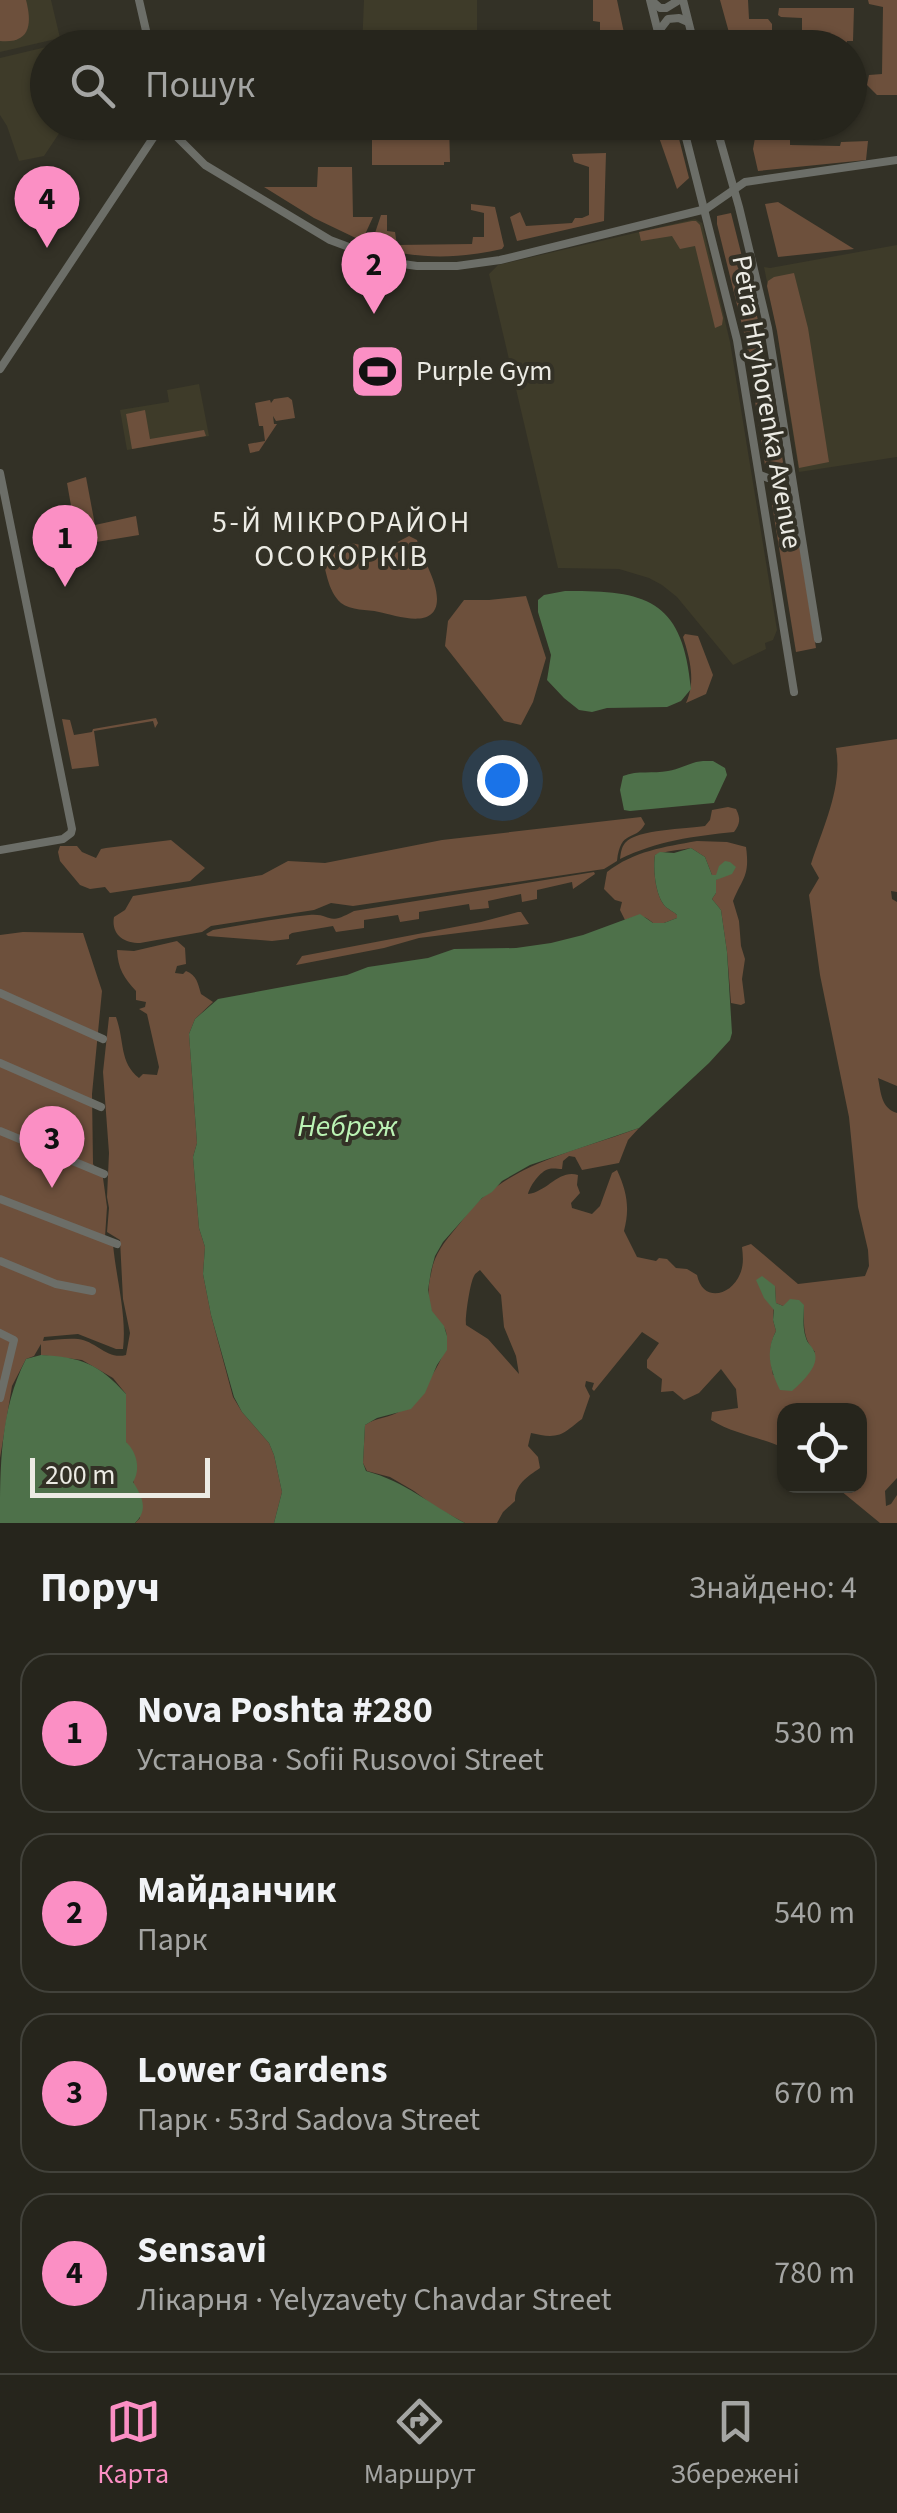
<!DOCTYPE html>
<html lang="uk">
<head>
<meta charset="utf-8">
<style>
	:root { --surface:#26251c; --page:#2e2d25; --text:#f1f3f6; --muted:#a4a5a3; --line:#42423b; --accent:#fb8fc4 }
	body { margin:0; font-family:"Source Sans 3",sans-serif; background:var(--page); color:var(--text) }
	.controls { position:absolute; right:30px; bottom:30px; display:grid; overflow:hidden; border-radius:20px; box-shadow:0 2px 8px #0004 }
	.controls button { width:90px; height:90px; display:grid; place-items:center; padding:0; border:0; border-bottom:2px solid var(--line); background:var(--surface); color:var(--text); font:50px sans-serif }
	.scale { position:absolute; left:30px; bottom:25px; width:180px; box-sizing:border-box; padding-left:10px; border:5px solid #ecebe4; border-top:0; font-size:28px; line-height:35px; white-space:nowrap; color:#ecebe4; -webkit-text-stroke:8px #333126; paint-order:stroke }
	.you { position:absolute; left:502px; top:780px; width:35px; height:35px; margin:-25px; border:8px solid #fff; border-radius:50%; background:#1a73e8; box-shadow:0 0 0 15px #1a73e833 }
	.badge { display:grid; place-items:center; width:65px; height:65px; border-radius:50%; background:var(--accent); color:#111; font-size:32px; font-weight:700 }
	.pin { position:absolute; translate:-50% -82px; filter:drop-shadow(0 2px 5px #0008) }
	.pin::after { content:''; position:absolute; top:52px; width:35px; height:30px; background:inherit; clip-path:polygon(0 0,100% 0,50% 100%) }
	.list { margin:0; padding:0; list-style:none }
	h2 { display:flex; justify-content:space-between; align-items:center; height:130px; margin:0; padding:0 40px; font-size:42px }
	h2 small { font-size:32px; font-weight:400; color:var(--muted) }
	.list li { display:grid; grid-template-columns:65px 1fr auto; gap:30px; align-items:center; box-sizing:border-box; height:160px; margin:0 20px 20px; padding:0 20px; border:2px solid var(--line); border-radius:30px }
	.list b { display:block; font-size:38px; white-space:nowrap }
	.list p { margin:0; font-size:32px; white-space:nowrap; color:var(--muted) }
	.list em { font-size:32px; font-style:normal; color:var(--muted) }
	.icon { flex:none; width:55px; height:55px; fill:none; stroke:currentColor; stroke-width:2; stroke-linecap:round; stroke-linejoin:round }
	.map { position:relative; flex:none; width:897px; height:1523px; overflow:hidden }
	.search { position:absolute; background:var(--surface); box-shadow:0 2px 8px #0004; left:30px; right:30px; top:30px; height:110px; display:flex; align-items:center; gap:25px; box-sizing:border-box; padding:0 35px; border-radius:55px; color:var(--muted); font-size:38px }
	.sheet { height:850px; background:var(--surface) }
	nav { display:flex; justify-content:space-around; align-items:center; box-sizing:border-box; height:140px; border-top:2px solid var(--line); background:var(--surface); font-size:28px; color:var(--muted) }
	nav a { display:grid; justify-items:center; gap:5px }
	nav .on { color:var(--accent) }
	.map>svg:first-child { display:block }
	.built { fill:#3e3b29 }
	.green { fill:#6d503c; fill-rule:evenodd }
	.water { fill:#4e714a }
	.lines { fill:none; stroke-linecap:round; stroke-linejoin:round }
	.minor { stroke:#6c6e68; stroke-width:8 }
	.labels { text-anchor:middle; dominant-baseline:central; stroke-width:8; stroke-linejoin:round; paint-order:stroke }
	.poi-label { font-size:28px; fill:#ecebe4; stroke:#333126; text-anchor:start }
	.street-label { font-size:28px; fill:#ecebe4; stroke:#333126 }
	.neighbourhood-label { font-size:30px; letter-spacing:2.5px; fill:#ecebe4; stroke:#333126 }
	.water-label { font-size:30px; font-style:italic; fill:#bbf3b4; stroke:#333126 }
</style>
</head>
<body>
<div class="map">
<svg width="897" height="1523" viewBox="0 0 897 1523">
	<rect width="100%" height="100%" fill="#333126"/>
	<!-- built -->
	<g class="built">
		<polygon points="0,0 51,0 60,38 0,52"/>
		<polygon points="364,0 477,0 477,47 362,48"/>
		<polygon points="63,43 64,47 48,48 48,122 66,123 44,156 19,161 7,126 0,115 0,58"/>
		<polygon points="695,219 702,223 730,342 777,630 773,640 765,643 766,649 733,665 677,597 662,585 649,578 619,569 558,568 489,274 498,265"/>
		<polygon points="897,245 897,457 799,472 777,331 764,267 770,268"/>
		<polygon points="199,384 209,436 127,450 120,410 169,402 167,390"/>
	</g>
	<!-- green -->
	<g class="green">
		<path d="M0 0H26C32 23 31 44 0 41Z"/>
		<polygon points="593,0 617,0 627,47 600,47 600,22 593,21"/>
		<polygon points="720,0 748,0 749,19 768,19 772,24 772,47 733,47"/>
		<polygon points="868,0 897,0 897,95 877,95 867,85 869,75 882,74 883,7 869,4"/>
		<polygon points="779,8 854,8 853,41 847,41 846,47 802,46 802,18 781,17 778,15"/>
		<polygon points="372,123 449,123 450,162 444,162 444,165 372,165"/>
		<polygon points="654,123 675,123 689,178 677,189"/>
		<polygon points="751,123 780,123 780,139 790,139 790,145 840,146 841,142 868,141 866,160 758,171 753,149 755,138"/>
		<polygon points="606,153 604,221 517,241 510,217 520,212 526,226 572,223 575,218 582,218 589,215 589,167 574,162 572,154"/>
		<polygon points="318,167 352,167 353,217 373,217 362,241 314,218 264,187 317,187"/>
		<polygon points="778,202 854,249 778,257 765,204"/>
		<path d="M471 204 495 207 504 246 502 249C458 259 414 260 371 245L381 215H387V231L395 232 397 245 472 244 473 237H484V213L471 210Z"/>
		<polygon points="731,213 761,332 783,462 777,471 770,471 765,465 745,337 717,224 717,216"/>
		<polygon points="692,221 696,221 700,225 723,318 722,325 715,328 695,246 680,249 672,236 641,241 639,232"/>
		<polygon points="794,273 808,328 829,462 799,468 777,331 767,286 768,281 774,277"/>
		<polygon points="288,397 292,400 295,418 276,421 273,416 274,424 277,424 259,451 250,453 248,444 265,441 263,426 259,426 255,403 270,400 271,403 274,399"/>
		<polygon points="145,410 150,439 204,430 206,436 132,449 126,414"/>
		<polygon points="86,477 95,525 136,516 139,535 72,546 68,530 75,528 67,483"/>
		<polygon points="780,487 787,488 791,491 816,648 796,652 771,498 775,489"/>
		<path d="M409 536 417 540C422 558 437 580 437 599 437 631 395 615 379 612 367 609 351 611 341 603 327 590 326 569 321 552L325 547 351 543 380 549 388 547Z"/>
		<polygon points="526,596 546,658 533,702 521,725 504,721 445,646 448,621 464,600 489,600"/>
		<path d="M685 634 698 636 713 675 706 694 686 703C696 682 690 659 683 637Z"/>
		<polygon points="156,718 158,723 155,728 153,721 94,731 99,766 72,769 62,719 70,720 74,735 92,732 93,729"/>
		<path d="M897 739V892L891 891 892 899 897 902V1086L878 1078C881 1093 881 1108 897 1113V1478L885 1491 886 1506 891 1504 897 1495V1523H880L835 1486H860V1410H784V1448C760 1437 734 1434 711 1420L712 1412 738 1408 736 1389 721 1369 699 1393 684 1400 673 1391 661 1392 662 1379 647 1368V1360L659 1343 642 1332 594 1391 592 1389 594 1383 586 1381 585 1386 590 1396 582 1419C577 1422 574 1426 569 1429 557 1439 545 1436 531 1433L528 1446 538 1457 540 1468C527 1477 515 1484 515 1501L503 1512 497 1523H465L437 1508 414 1491 390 1477 367 1471 363 1463 365 1425C376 1417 390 1418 400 1411 418 1399 455 1351 445 1329 442 1323 434 1319 432 1312 427 1300 428 1285 431 1274 434 1254 444 1243 456 1228 464 1219 471 1207 481 1199 526 1159 583 1149 639 1128L628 1140 619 1163 582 1170 575 1157 569 1156 563 1161 562 1169C558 1169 553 1168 549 1169 540 1171 530 1186 528 1194 547 1192 559 1169 578 1175L577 1185 580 1193 571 1203 572 1208 592 1214 600 1206 612 1173 617 1170C627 1192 630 1208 624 1231L637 1257 656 1261 659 1258 667 1259 676 1268 687 1269 697 1275C703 1303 731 1296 740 1274 744 1265 743 1256 742 1247L751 1244 798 1284 865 1276 869 1266 868 1250 858 1207 849 1117 820 975 809 895 819 878 811 864C823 827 843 787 836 748ZM480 1270 501 1295 504 1327 516 1356 519 1374 488 1339 466 1325C465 1317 470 1283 474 1276 475 1273 478 1272 480 1270ZM775 1286 776 1303 783 1306 804 1305C804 1324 802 1338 815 1352L773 1375C770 1358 768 1347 776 1331L773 1320Z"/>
		<path d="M728 807 736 809C741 819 740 824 734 832 694 836 657 841 620 859 621 853 621 848 625 843 637 829 686 829 705 826L710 820 712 810Z"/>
		<path d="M641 817 645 824C634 843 621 828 617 861L604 869 353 906 331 903 314 910 211 926 202 932 140 943C123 943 111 934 114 917L125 910 133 896 262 875 288 861 325 863 442 840Z"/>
		<polygon points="171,840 205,868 190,881 110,893 105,887 90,889 80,885 60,861 58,852 60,846 77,846 82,852 96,858 101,849 106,848"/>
		<path d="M697 841 727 842 746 847C750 876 743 877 733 901L739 921 741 946 745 959 742 979 745 1003 741 1005 731 1003 727 952 721 910 712 899 716 893V880L720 877 716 875H712L705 857 691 848C679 850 666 851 655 855 653 868 655 893 664 905 667 909 673 911 677 915V918L664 923H653C643 914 637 915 625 920L620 910 622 902 615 900 604 889 607 872C634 851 664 847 697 841Z"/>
		<path d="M594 872 595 874 573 889 572 882 537 890V899L522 902 521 894 488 901 489 908 470 910 469 904 419 912V919L400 922 398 915 364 920V928L336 932 333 926 292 933 289 935V939L272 941 208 936 206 934 213 930C244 925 277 918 309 915 333 913 325 927 354 911Z"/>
		<polygon points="518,912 521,912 529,924 419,938 384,948 296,965 302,956 481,922"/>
		<path d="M23 932 83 933 102 991 92 1094 93 1164 103 1178 107 1207 105 1237 113 1244C116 1278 127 1315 123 1349H116L78 1334 44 1337 43 1341C54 1340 67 1338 78 1339 96 1341 107 1360 126 1355L130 1333 123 1299 120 1240 107 1232 109 1208 107 1197 109 1153 103 1072 109 1017H116C125 1042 119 1062 139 1078L143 1074 157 1075 159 1067 147 1014 139 1009 145 1007 146 1002 136 1000V991C124 978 118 969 117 950L134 951 177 941 185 948 186 964 177 966 175 973 183 974 186 971C197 975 198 984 201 994L213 1002 195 1019 189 1034 197 1143 193 1157 199 1228 205 1247 203 1274 211 1315 233 1397 242 1412 269 1443 274 1455 282 1492 274 1523H135L140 1518 126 1442V1394L113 1378 82 1360 41 1355V1344L34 1356 26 1359 12 1386 0 1458V935Z"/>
	</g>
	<!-- water -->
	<g class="water">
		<path d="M565 591C647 590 683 600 691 689L681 701 667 707 607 708 592 712 579 710 564 698 547 680 551 655 538 612V600L544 595Z"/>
		<path d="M703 761H713L725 768 727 775 714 803 630 811 624 810 620 790 623 776C638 770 653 774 668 771 681 769 690 762 703 761Z"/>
		<path d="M691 848 705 857 712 875H716L719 866 725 861 730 862 736 867 732 874 716 880V893L712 899 721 910 727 952 732 1033 730 1040 709 1063 639 1128 530 1165 502 1181 492 1192 482 1198 443 1242 435 1256 431 1271 428 1290 432 1311 444 1326 447 1336V1350L437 1365 425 1393 411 1409 377 1418 365 1425 363 1463 366 1471C406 1482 429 1504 465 1523H274L282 1492 274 1455 269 1443 242 1412 234 1397 211 1315 203 1274 205 1247 199 1228 193 1157 197 1143 189 1034 195 1019 218 999 347 975 368 967 428 958 454 949 516 948 551 943 583 935 640 914 653 923H664L677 918V915C673 911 667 909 664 905 655 893 653 869 655 855L660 852 674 853Z"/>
		<path d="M762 1276 775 1286 776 1303 783 1306 790 1299 799 1300 804 1305C804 1316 802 1327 806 1338 807 1343 812 1346 814 1351 821 1365 802 1382 792 1391L780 1390C770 1370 765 1351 776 1331L773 1320 774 1310 764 1298 756 1280Z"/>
		<path d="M41 1355C81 1357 99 1364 126 1394V1442C137 1452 141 1470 133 1482 142 1496 149 1510 135 1523H0C0 1468 0 1409 26 1359Z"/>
	</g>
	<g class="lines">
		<!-- minor -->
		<g class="minor">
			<polyline points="139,0 150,48"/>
			<polyline points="650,0 662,48"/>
			<polyline points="651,0 660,8 666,8 679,0"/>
			<polyline points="683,0 695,48"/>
			<polyline points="658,32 668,19 679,18 688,22"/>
			<polyline points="160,122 159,129 165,133 172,129 170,122"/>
			<polyline points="682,122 737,340 794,692"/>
			<polyline points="715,122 739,207 768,328 818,639"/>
			<polyline points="171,131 205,165 330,240 389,262 417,266 457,266 500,260 706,209 745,182 897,160"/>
			<polyline points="0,369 159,129"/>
			<polyline points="0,473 72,829 71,833 63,839 0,850"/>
			<polyline points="760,475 768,478 779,478 790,468"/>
			<polyline points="0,993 103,1039"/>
			<polyline points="0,1063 101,1107"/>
			<polyline points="0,1131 104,1174"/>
			<polyline points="0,1199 117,1244"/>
			<polyline points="0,1261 56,1284 92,1291"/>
			<polyline points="0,1333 14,1340 0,1398"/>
		</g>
	</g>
	<!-- icons -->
	<defs>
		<symbol id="stadium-square" viewBox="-11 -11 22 22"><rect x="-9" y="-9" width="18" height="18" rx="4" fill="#fb8fc4" stroke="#333126"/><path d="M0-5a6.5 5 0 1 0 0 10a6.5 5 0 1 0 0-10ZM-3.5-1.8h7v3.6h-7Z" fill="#111"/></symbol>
	</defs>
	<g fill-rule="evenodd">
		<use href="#stadium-square" x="346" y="340" width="63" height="63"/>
	</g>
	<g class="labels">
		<!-- poi labels -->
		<g class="poi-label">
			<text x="416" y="371">Purple Gym</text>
		</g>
		<!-- street labels -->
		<g class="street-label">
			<text transform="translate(767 402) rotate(80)">Petra Hryhorenka Avenue</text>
		</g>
		<!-- neighbourhood labels -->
		<g class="neighbourhood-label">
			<text x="342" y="522">5-Й МІКРОРАЙОН<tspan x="342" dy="34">ОСОКОРКІВ</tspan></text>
		</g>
		<!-- water labels -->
		<g class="water-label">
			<text x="347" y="1126">Небреж</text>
		</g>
	</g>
</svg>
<div class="controls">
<button><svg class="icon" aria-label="locate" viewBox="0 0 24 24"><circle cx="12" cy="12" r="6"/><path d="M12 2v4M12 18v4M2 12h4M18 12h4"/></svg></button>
</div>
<div class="scale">200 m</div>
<div class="you"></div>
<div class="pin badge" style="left:65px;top:587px">1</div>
<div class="pin badge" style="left:374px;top:314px">2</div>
<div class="pin badge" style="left:52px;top:1188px">3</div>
<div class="pin badge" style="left:47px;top:248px">4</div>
<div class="search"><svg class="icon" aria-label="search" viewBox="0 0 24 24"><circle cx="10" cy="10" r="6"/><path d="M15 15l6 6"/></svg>Пошук</div>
</div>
<section class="sheet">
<h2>Поруч<small>Знайдено: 4</small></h2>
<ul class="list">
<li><span class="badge">1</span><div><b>Nova Poshta #280</b><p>Установа · Sofii Rusovoi Street</p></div><em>530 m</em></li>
<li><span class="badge">2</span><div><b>Майданчик</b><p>Парк</p></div><em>540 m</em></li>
<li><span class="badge">3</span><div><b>Lower Gardens</b><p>Парк · 53rd Sadova Street</p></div><em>670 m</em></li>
<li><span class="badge">4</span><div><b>Sensavi</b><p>Лікарня · Yelyzavety Chavdar Street</p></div><em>780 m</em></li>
</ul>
</section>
<nav>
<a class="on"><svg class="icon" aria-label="map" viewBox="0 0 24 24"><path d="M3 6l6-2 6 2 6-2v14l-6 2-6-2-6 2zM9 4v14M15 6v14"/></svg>Карта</a>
<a><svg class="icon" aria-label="directions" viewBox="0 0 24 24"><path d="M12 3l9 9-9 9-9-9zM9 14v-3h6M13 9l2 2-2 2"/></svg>Маршрут</a>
<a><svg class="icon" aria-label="saved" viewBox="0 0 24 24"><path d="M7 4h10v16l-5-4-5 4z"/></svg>Збережені</a>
</nav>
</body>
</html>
